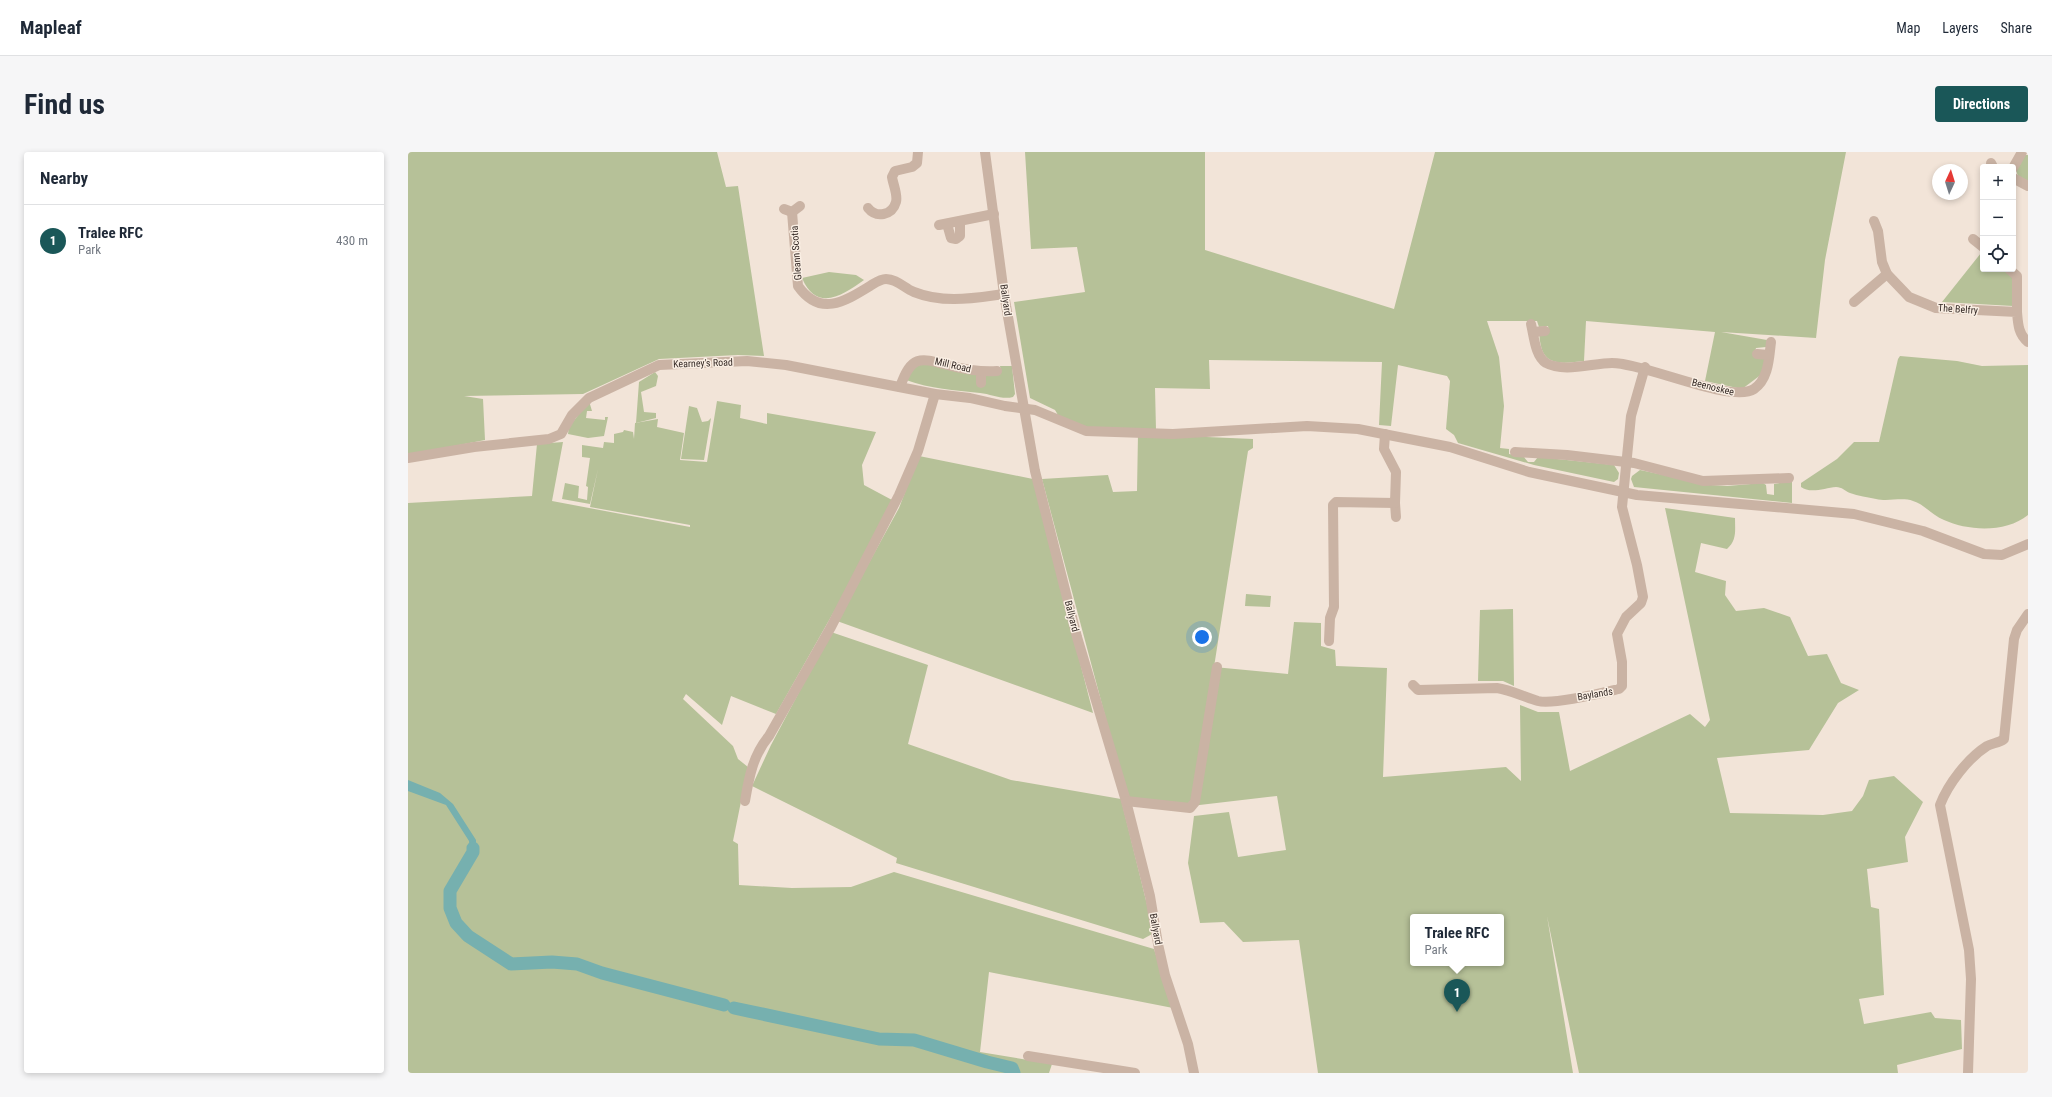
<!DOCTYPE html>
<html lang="en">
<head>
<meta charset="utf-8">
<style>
	:root { --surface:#fff; --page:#f6f6f7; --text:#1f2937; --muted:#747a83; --line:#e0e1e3; --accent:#1a5758 }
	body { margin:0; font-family:"Roboto Condensed",sans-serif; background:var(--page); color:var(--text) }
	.controls { position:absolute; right:12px; top:12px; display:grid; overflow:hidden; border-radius:4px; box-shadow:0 2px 6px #0003 }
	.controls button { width:36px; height:36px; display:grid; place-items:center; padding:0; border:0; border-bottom:1px solid var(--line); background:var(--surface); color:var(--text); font:20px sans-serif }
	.compass { position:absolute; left:1524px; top:12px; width:36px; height:36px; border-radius:50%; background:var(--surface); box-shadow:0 2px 6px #0003; rotate:4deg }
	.you { position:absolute; left:794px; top:485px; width:14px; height:14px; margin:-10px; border:3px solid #fff; border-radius:50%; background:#1a73e8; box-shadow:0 0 0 6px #1a73e833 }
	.badge { display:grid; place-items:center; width:26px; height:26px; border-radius:50%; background:var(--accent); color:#fff; font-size:13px; font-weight:700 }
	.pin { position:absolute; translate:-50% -33px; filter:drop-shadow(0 1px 2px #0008) }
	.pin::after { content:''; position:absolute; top:21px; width:14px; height:12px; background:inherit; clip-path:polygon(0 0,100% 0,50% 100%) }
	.popup { position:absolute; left:1002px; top:762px; width:94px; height:52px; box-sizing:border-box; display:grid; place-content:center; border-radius:4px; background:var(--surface); filter:drop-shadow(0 1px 3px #0005); font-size:13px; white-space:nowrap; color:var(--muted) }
	.popup b { font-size:15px; color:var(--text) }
	.popup::after { content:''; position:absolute; left:50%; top:100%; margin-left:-8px; border:8px solid transparent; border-top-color:var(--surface) }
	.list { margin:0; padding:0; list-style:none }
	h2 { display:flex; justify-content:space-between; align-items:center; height:52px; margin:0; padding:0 16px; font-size:17px }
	h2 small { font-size:13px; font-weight:400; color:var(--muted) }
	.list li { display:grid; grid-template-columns:26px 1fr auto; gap:12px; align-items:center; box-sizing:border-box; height:72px; padding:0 16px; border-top:1px solid var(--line) }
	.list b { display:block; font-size:15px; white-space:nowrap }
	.list p { margin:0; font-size:13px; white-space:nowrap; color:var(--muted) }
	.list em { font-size:13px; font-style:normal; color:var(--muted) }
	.icon { flex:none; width:22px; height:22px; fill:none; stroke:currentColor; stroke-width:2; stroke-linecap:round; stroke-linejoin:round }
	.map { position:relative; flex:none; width:1620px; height:921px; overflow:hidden; border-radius:4px }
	header { display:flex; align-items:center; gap:24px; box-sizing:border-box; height:56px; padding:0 20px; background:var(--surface); border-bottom:1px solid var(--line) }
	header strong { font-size:19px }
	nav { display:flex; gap:22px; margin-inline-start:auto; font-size:14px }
	.intro { display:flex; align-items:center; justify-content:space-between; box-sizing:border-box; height:96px; padding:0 24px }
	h1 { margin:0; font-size:28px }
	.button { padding:10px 18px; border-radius:4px; background:var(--accent); color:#fff; font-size:14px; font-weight:700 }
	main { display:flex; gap:24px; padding:0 24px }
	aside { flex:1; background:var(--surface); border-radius:4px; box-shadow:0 2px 6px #0003 }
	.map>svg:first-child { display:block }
	.green { fill:#b6c198; fill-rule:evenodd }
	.water { fill:#76b0af }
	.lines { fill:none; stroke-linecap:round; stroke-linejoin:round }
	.river { stroke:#76b0af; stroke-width:13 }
	.minor { stroke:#cab3a4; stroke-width:10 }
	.labels { text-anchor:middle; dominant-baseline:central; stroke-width:3; stroke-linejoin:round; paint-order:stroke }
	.street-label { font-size:10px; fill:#352a26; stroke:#faefe4 }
</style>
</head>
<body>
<header>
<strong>Mapleaf</strong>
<nav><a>Map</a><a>Layers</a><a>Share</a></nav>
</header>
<div class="intro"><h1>Find us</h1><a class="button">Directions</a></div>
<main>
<aside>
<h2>Nearby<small></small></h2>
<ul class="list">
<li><span class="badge">1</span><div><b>Tralee RFC</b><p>Park</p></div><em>430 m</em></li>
</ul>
</aside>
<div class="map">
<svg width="1620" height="921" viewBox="0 0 1620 921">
	<rect width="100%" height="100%" fill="#f2e4d8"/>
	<!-- green -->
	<g class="green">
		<polygon points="0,0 309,0 318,35 330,34 356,204 330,203 251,207 175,242 56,244 75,247 77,288 0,303"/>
		<path d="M617 0H797V98L986 157 1027 0H1438L1417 108 1408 186 1313 180 1359 188 1358 195 1348 196 1346 203 1359 205 1354 222 1334 237 1297 229 1307 180 1178 169 1176 209C1159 211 1137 215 1133 194 1132 189 1131 186 1132 181L1141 180 1140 174 1131 175 1129 169H1079L1091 205 1096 254 1092 296 1101 297V302L1115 304 1120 310H1126L1130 305 1206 313 1211 321 1210 327 1206 330 1126 313 1050 291 1046 283 1038 277 1042 229 1039 224 990 213 983 274 971 273 974 210 801 208 802 237 747 236 748 278 678 275 650 263 647 258 622 246 606 150 677 140 669 95 623 97Z"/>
		<polygon points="1617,3 1620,3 1620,30 1610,24 1608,18"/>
		<polygon points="1573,101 1575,102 1575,117 1594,117 1606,123 1605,154 1534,150"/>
		<path d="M421 120 448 123 456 128C435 143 409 161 394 126Z"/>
		<path d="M1492 204 1549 209 1574 214 1620 213V363C1598 381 1560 379 1536 368 1525 364 1516 352 1505 349 1494 345 1480 350 1468 347 1460 345 1450 344 1442 341 1437 339 1434 335 1428 335 1417 336 1402 342 1393 335V331L1429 307 1446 290H1471L1490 207Z"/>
		<path d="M518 211 567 222 577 233 578 224 593 220 592 214H604L607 242 605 245C594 248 583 242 572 241 546 238 523 237 498 228L506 215Z"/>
		<polygon points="247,220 250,224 248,234 233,240 236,260 248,261 248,266 228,271 231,230"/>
		<polygon points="181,249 184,259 179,259 178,266 197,268 197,265 200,265 196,284 180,286 160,282 161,275"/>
		<polygon points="309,249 333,253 332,266 359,272 359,261 468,280 454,313 456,333 484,348 437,440 368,562 323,544 314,573 278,542 275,547 325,594 330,607 340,615 325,689 330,692 331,733 384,736 443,735 486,720 746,797 765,856 581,820 572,900 644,912 641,921 0,921 0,351 124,344 129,292 155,290 144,349 282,375 282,373 182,355 190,317 182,352 154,347 157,331 171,334 170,346 179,348 180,335 178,334 182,306 174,305 174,293 195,296 196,290 206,291 206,282 215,280 216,278 225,280 226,287 227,271 250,267 249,275 276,281 272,308 299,310"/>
		<polygon points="281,254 289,256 294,270 300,269 303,266 296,308 273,307"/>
		<path d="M730 282 845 287V296L840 299 806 515 880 522 886 470 913 471V494L927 498 928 514 979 516 975 625 1098 615 1113 629 1112 553 1130 560H1151L1162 619 1282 562 1297 575 1302 568 1257 356 1327 366C1327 379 1329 388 1319 397L1293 391 1287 420 1318 429 1317 443 1328 459 1356 456 1382 465 1400 504 1419 502 1433 531 1451 538 1430 551 1401 598 1309 606 1322 661 1415 663 1444 659 1455 644 1461 628 1486 624 1515 650 1497 685 1500 710 1459 717 1463 755 1471 757 1476 843 1451 847 1456 872 1523 860 1527 866 1553 868 1554 897 1489 913 1490 921H1171L1139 764 1165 921H910L891 788 835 790 816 770 792 771 780 711 786 664 821 660 830 705 878 698 869 644 783 654 720 650 634 327 700 323 705 340 729 339ZM1005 765H1093V811H1005Z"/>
		<polygon points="511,304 625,327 685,561 429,469 491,356"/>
		<polygon points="1232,318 1303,333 1319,334 1355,331 1358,333 1359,342 1366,343 1366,332 1384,329 1384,351 1226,335 1223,327 1224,324"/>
		<polygon points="838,442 863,444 862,455 837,454"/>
		<polygon points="1105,457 1106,534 1095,529 1070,529 1072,458"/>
		<polygon points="423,480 520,513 500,592 603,628 713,647 746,781 735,787 488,711 489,706 344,634 363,593"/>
	</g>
	<!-- water -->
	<polygon class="water" points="0,628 32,641 45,652 68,688 68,702 61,713 57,711 62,700 61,689 38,653 0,639"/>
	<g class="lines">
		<!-- river -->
		<g class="river">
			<polyline points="65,696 65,700 42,739 42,756 48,771 60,784 103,812 144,810 169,812 194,821 316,853"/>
			<polyline points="326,856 471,887 506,888 579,910 604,916 606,921"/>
		</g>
		<!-- minor -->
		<g class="minor">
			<polyline points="577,0 596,142 627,319 669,485 718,649 742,744 750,792 757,823 780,892 786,921"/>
			<polyline points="1583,11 1585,15"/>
			<polyline points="1605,16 1614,0"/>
			<polyline points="1605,26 1620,34"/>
			<path d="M460 56C468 66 484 64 488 50 490 43 485 32 484 25L487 19 504 15 509 11 510 0"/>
			<polyline points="376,57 384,60 392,54"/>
			<path d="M384 60 390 134C412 165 436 150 462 134 467 131 472 127 478 127 489 127 496 136 506 140 536 152 566 146 596 142"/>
			<path d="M1466 69 1470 79 1474 110 1479 122 1501 145 1528 156 1609 160C1610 171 1610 182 1620 190"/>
			<polyline points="539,72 543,86 548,87 552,84 552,70"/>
			<polyline points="531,73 586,62"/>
			<polyline points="1565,87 1575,95"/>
			<polyline points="1601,117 1609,124 1609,160"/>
			<polyline points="1446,150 1479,122"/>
			<path d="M1123 172C1126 184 1127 204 1138 211 1156 221 1185 211 1204 211 1237 211 1324 252 1346 237 1361 227 1361 205 1363 190"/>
			<polyline points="1125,180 1137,179"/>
			<polyline points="1349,202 1361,203"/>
			<polyline points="573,231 573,220"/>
			<path d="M492 235C504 201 513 206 543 214 559 218 574 220 589 219"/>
			<polyline points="1107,300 1159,303 1226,311 1295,329 1381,326"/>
			<polyline points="0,306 66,295 141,287 153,282 164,263 181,246 251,213 339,209 378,213 527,242 562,246 597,254 627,258 678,279 765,282 899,274 950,277 1042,295 1121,320 1229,343 1446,362 1515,379 1576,402 1594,403 1620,392"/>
			<polyline points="987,351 988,365"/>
			<polyline points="921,489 922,466 926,455 925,353 928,350 987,351 988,320 976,297 977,282"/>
			<path d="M1005 533 1010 538 1089 536C1103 538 1116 545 1130 549 1146 553 1194 541 1211 537L1214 534V510L1209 482 1218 465 1233 451 1235 445 1229 413 1214 355 1223 264 1237 215"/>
			<path d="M337 649C341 625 345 603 361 584L423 475 491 343 510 299 527 242"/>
			<polyline points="718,649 782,656 787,650 809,515"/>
			<polyline points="620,904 727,921"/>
			<path d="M1560 921 1563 827 1561 798 1532 653C1540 632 1560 606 1579 594 1584 591 1591 591 1596 587L1606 487 1609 478 1620 462"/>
		</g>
	</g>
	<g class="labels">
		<!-- street labels -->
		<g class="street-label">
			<text transform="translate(388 101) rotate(-94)">Gleann Scotia</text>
			<text transform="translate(598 148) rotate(82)">Ballyard</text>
			<text transform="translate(1550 157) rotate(4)">The Belfry</text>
			<text transform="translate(295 211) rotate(-2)">Kearney's Road</text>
			<text transform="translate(545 213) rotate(13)">Mill Road</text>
			<text transform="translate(1305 235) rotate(14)">Beenoskee</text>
			<text transform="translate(664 464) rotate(76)">Ballyard</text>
			<text transform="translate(1187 542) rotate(-10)">Baylands</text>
			<text transform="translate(748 777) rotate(80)">Ballyard</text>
		</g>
	</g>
</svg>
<div class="controls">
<button>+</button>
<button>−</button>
<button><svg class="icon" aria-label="locate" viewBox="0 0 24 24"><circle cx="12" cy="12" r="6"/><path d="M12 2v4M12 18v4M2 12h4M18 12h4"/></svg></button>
</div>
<svg class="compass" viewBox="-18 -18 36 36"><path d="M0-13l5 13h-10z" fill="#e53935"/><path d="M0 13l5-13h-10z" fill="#747a83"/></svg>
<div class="you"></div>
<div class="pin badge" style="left:1049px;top:860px">1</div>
<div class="popup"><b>Tralee RFC</b>Park</div>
</div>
</main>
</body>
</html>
